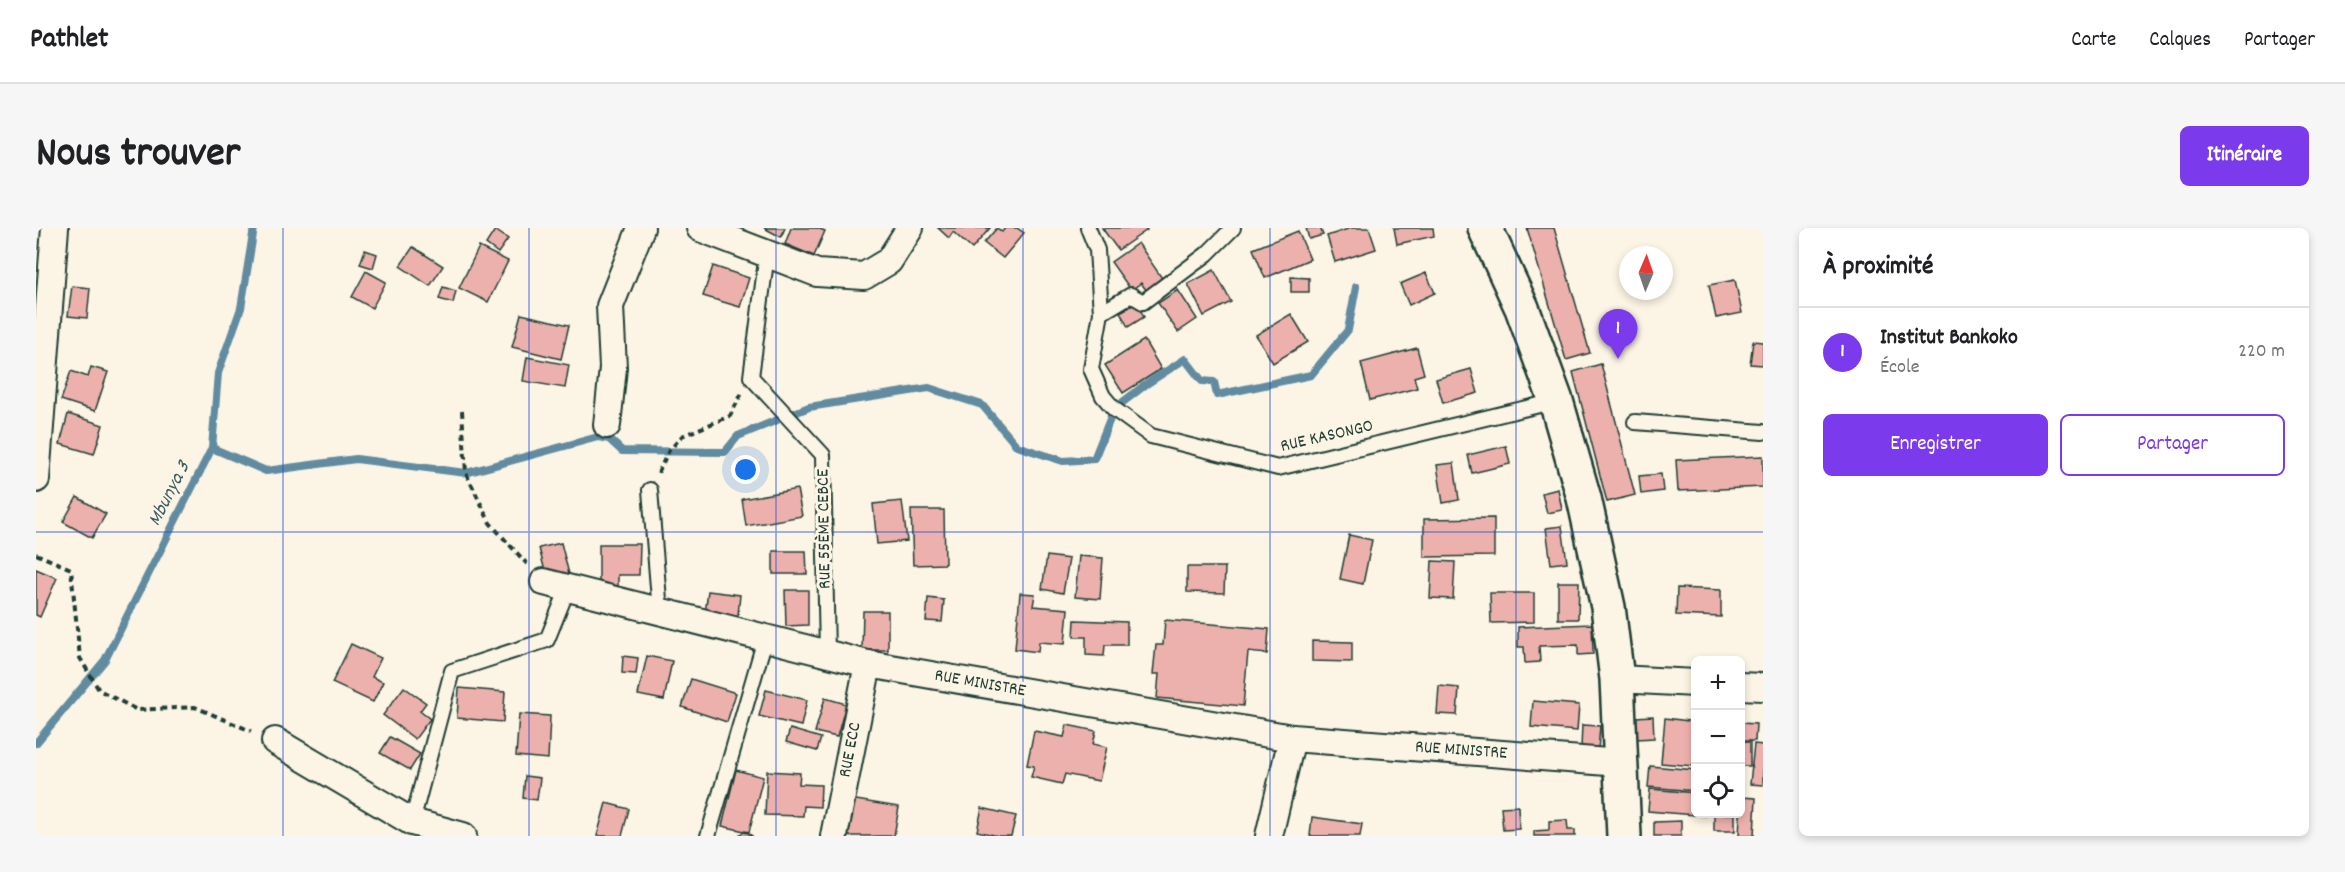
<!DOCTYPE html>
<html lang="fr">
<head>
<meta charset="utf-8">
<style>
	:root { --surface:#fff; --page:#f6f6f6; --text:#202124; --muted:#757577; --line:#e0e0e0; --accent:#7c3aed }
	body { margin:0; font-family:Dekko,sans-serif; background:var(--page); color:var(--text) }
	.controls { position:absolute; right:18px; bottom:18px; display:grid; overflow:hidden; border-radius:9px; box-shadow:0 3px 9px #0003 }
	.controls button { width:54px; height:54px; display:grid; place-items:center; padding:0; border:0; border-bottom:2px solid var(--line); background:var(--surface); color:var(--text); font:30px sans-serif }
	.compass { position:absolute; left:1583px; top:18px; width:54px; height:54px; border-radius:50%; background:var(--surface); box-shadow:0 3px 9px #0003; rotate:2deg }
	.you { position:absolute; left:710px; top:242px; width:21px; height:21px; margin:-15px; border:4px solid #fff; border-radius:50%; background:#1a73e8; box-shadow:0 0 0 9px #1a73e833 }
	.badge { display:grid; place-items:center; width:39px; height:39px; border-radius:50%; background:var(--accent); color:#fff; font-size:20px; font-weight:700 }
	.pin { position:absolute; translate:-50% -50px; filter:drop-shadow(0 2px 3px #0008) }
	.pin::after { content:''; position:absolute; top:32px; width:21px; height:18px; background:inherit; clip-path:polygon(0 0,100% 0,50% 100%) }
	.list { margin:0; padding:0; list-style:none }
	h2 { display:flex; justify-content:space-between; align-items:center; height:78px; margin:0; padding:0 24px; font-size:26px }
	h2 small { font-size:20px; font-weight:400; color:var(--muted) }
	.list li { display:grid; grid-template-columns:39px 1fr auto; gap:18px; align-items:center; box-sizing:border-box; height:90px; padding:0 24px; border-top:2px solid var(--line) }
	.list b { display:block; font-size:22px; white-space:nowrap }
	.list p { margin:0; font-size:20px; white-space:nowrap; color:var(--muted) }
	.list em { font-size:20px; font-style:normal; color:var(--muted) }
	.actions { display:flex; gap:12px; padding:18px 24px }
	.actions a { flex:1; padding:14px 0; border:2px solid var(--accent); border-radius:9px; text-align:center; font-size:21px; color:var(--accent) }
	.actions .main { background:var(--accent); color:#fff }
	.icon { flex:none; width:33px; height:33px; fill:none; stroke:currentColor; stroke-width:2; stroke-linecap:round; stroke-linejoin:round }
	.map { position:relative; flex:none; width:1727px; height:608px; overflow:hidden; border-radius:9px }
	header { display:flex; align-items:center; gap:36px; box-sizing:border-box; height:84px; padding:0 30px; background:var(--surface); border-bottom:2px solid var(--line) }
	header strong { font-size:28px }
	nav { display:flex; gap:33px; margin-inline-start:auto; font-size:21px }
	.intro { display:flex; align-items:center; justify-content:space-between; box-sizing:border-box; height:144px; padding:0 36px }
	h1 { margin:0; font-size:42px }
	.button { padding:15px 27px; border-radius:9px; background:var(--accent); color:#fff; font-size:21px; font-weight:700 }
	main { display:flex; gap:36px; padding:0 36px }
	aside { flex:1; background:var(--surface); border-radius:9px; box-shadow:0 3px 9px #0003 }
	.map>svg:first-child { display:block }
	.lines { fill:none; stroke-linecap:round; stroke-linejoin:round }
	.stream { stroke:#608ba0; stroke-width:8 }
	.building { fill:#edb1ad; stroke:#1f3d34; stroke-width:1.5 }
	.service-casing { stroke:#1f3d34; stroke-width:18 }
	.minor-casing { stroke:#1f3d34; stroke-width:30 }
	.tertiary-casing { stroke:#1f3d34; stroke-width:38 }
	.path { stroke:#1f3d34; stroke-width:4; stroke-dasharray:6 4.5; stroke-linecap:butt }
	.service { stroke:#fcf5e5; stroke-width:14 }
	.minor { stroke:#fcf5e5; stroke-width:26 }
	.tertiary { stroke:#fcf5e5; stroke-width:33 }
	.grid { fill:none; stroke:#1d4ed8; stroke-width:1.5; stroke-opacity:0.55 }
	.labels { text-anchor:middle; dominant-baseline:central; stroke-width:6; stroke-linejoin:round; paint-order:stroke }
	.street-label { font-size:18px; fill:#1f3d34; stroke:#fcf5e5 }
	.water-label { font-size:20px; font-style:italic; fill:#3a5e61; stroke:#fcf5e5 }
</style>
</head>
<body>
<header>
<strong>Pathlet</strong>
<nav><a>Carte</a><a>Calques</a><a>Partager</a></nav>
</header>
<div class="intro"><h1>Nous trouver</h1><a class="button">Itinéraire</a></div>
<main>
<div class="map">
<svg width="1727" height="608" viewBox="0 0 1727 608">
	<rect width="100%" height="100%" fill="#fcf5e5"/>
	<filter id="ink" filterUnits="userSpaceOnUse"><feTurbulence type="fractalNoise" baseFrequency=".0167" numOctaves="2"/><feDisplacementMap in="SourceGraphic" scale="12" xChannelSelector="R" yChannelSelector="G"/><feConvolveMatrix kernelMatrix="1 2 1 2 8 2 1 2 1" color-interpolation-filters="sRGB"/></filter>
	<g filter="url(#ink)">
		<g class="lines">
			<!-- stream -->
			<g class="stream">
				<polyline points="176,220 230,243 320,231 430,245 562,209 573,211 586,223 689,224 702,208 773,179 893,160 946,177 981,218 1027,233 1058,231 1078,181 1109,157 1149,131 1166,153 1178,154 1181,167 1275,147 1312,102 1320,59"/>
				<polyline points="0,515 69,432 176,220 182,145 205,80 218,0"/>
			</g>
		</g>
		<!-- building -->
		<g class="building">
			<polygon points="728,0 749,0 745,9"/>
			<polygon points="755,0 781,0 789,3 778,28 749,16"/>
			<polygon points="902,0 954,0 936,21 917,4 913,10"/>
			<polygon points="961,0 966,4 969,0 981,0 988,5 967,30 948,15"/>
			<polygon points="1066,0 1110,0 1111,2 1082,22"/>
			<polygon points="1270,0 1284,0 1287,7 1273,11"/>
			<polygon points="1315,0 1333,0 1340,21 1299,34 1291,8"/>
			<polygon points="1358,0 1397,0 1398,8 1361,16"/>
			<polygon points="1491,0 1518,0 1554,125 1530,132"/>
			<polygon points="459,2 472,11 462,25 450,16"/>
			<polygon points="1262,3 1274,31 1229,50 1217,21"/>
			<polygon points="1102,15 1132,59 1116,70 1105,55 1095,62 1075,34"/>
			<polygon points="377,19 407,38 394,58 364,38"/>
			<polygon points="443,19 472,33 452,74 423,60"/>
			<polygon points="329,22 341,26 337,40 324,36"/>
			<polygon points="677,38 713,50 704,79 667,68"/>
			<polygon points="1178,42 1195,74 1168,88 1152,56"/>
			<polygon points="330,43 350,54 336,80 316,69"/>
			<polygon points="1390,45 1399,65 1373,77 1364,56"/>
			<polygon points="1255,49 1273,50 1273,64 1255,64"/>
			<polygon points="1699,52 1706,85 1680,90 1673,57"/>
			<polygon points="36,58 54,60 51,90 32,88"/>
			<polygon points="407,59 420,63 417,75 403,71"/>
			<polygon points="1142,62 1161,91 1142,104 1122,75"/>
			<polygon points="1101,75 1108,89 1092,99 1084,84"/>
			<polygon points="485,86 533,97 525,131 476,119"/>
			<polygon points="1255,86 1272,114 1237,135 1220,107"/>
			<polygon points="1108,112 1125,141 1087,165 1069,137"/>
			<polygon points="1717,113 1727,114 1727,137 1714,136"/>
			<polygon points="1381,120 1388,146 1378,149 1381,160 1334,172 1325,135"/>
			<polygon points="491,129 533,137 529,160 487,153"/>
			<polygon points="1565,136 1599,267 1571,274 1537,144"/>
			<polygon points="55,139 72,144 59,183 25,172 35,143 52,149"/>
			<polygon points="1435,141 1442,165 1407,175 1400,151"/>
			<polygon points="32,186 67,197 58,226 24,216"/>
			<polygon points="1470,218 1474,236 1436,245 1432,227"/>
			<polygon points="1727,228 1727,259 1642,263 1640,232"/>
			<polygon points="1418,235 1423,272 1407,275 1401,237"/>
			<polygon points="1625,246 1627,263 1605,266 1603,248"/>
			<polygon points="761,261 766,288 710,298 706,271"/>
			<polygon points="1522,261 1526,282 1511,285 1506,265"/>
			<polygon points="41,269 70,286 56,310 27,294"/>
			<polygon points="866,273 871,313 841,316 837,276"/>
			<polygon points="875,282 908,282 909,336 877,337"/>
			<polygon points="1458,290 1458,328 1388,329 1388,291"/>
			<polygon points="1526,298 1531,334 1515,336 1510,300"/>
			<polygon points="1313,307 1336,312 1327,356 1304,351"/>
			<polygon points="525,315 533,346 511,351 503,320"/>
			<polygon points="563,316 604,316 603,347 582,347 582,360 563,360"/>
			<polygon points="737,323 770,323 771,346 737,346"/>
			<polygon points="1011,328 1033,331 1027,365 1006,361"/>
			<polygon points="1043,328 1067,330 1064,371 1039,369"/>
			<polygon points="1396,333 1419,334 1417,371 1394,370"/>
			<polygon points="1151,339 1189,339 1188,365 1151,364"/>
			<polygon points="0,341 21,350 4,389 0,387"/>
			<polygon points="1522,354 1543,354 1542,391 1522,391"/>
			<polygon points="1641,360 1685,362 1685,389 1640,387"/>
			<polygon points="749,362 772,362 772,397 750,398"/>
			<polygon points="672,363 704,367 701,397 668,393"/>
			<polygon points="984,365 999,366 997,378 1032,381 1029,416 1003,414 1002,424 979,421"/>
			<polygon points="1454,365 1498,365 1498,394 1455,395"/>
			<polygon points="892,370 908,372 906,394 890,393"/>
			<polygon points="827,383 852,383 852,422 826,422"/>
			<polygon points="1039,392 1091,394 1091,417 1069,417 1068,428 1050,427 1050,409 1038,409"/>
			<polygon points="1129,392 1233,401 1231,426 1212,424 1207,478 1121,470 1123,446 1117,446 1120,417 1127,417"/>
			<polygon points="1556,396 1557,426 1542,427 1542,417 1503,418 1504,434 1489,435 1488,419 1482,419 1482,399"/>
			<polygon points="1276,413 1316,414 1316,434 1276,433"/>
			<polygon points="315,416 345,430 336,449 347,454 337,474 296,455"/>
			<polygon points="587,428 602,430 600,446 586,445"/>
			<polygon points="611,428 636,433 628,472 602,467"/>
			<polygon points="655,451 700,465 691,494 646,479"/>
			<polygon points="1403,458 1423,460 1421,487 1401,486"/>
			<polygon points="368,459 390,475 384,483 394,491 379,511 347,487"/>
			<polygon points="423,460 469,464 467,494 421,490"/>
			<polygon points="730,462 771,472 765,498 723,488"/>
			<polygon points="789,470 810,476 801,509 779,504"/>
			<polygon points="1497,473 1543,477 1541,503 1495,499"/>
			<polygon points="483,486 514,488 512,531 480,528"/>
			<polygon points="1617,488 1618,510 1600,511 1599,489"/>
			<polygon points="1629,490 1660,494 1658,538 1625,535"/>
			<polygon points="1704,495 1720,496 1719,513 1704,513"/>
			<polygon points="1031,497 1060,503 1057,516 1071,519 1063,553 1029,546 1026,556 995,549 998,538 991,537 998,503 1028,509"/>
			<polygon points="1546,497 1564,498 1562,522 1545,521"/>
			<polygon points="754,501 785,510 781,523 750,514"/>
			<polygon points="354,509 384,526 374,542 344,525"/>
			<rect x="1704" y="514" width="10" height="24"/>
			<polygon points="1718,516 1727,517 1727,557 1714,556"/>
			<polygon points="1614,538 1660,542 1660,563 1612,559"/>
			<polygon points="700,542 727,549 713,604 686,598"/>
			<polygon points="731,543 764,545 763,556 785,557 784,579 768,578 767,588 729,587"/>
			<polygon points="489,548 504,550 501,572 487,570"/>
			<polygon points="1614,561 1660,565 1660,586 1670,586 1670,588 1612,583"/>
			<polygon points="1705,569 1720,570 1718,608 1703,608"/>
			<polygon points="814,571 863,579 858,608 808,608"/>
			<polygon points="570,575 593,581 586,608 561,608"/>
			<polygon points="1482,578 1483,601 1467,602 1465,579"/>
			<polygon points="946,580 980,588 975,608 962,608 941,603"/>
			<rect x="1678" y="586" width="21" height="17"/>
			<polygon points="1276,589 1326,596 1324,608 1274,608"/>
			<polygon points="1531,592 1532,602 1539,602 1539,608 1498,608 1498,603 1513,602 1513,593"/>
			<polygon points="1645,593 1645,608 1618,608 1618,594"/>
			<polygon points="707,604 712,605 716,608 702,608"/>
		</g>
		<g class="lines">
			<defs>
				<g id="service">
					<polyline points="1052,0 1061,22 1065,85"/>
					<polyline points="1197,0 1171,26 1107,74 1095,67 1065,85 1055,141 1067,168 1078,181 1115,208 1242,240 1520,173"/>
					<polyline points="731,25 715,149 787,227 791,426"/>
					<polyline points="1599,194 1727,204"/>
					<polyline points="614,262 624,384"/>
					<polyline points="376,594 416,443 511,412 532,360"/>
					<polyline points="672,608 729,411"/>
				</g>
				<g id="minor">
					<polyline points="664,0 781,45 828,48 853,33 874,0"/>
					<polyline points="571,197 577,140 574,78 605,0"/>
					<polyline points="0,251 19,0"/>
					<polyline points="508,354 832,436 1256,510 1585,535"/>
					<polyline points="1581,451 1660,455"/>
					<polyline points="1704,458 1727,459"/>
					<polyline points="239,513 376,594 427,608"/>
					<polyline points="798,608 832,436"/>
					<polyline points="1233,608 1256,510"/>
				</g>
				<polyline id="tertiary" points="1449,0 1486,80 1520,173 1548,270 1572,379 1581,451 1588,608"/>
			</defs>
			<!-- service casing -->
			<use href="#service" class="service-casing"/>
			<!-- minor casing -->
			<use href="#minor" class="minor-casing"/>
			<!-- tertiary casing -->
			<use href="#tertiary" class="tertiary-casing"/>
			<!-- path -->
			<g class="path">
				<polyline points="426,183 430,245 454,295 491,336"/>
				<polyline points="622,245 632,224 646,208 694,188 706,165"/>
				<polyline points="0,326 35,341 44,430 63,462 101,482 159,479 215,503"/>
			</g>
			<!-- service -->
			<use href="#service" class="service"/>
			<!-- minor -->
			<use href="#minor" class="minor"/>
			<!-- tertiary -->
			<use href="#tertiary" class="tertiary"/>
		</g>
	</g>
	<!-- grid -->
	<path class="grid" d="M247 0V608M493 0V608M740 0V608M987 0V608M1234 0V608M1480 0V608M0 304H1727"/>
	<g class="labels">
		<!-- street labels -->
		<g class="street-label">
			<text transform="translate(1291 209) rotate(-13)">RUE KASONGO</text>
			<text transform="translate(789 301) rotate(-91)">RUE 55ÈME CEBCE</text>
			<text transform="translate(944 456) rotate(10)">RUE MINISTRE</text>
			<text transform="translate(815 522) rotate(-79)">RUE ECC</text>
			<text transform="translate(1425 523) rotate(4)">RUE MINISTRE</text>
		</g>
		<!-- water labels -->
		<g class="water-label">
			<text transform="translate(134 266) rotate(-63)">Mbunya 3</text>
		</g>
	</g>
</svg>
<div class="controls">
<button>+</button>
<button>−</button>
<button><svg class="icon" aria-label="locate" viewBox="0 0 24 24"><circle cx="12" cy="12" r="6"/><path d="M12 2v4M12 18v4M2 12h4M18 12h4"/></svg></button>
</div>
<svg class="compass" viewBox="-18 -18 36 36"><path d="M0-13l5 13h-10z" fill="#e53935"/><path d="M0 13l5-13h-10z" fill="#757577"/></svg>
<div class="you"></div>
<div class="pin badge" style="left:1582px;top:131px">1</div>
</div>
<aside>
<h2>À proximité<small></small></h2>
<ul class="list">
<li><span class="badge">1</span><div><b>Institut Bankoko</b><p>École</p></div><em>220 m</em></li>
</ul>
<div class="actions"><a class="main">Enregistrer</a><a>Partager</a></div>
</aside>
</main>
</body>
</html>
